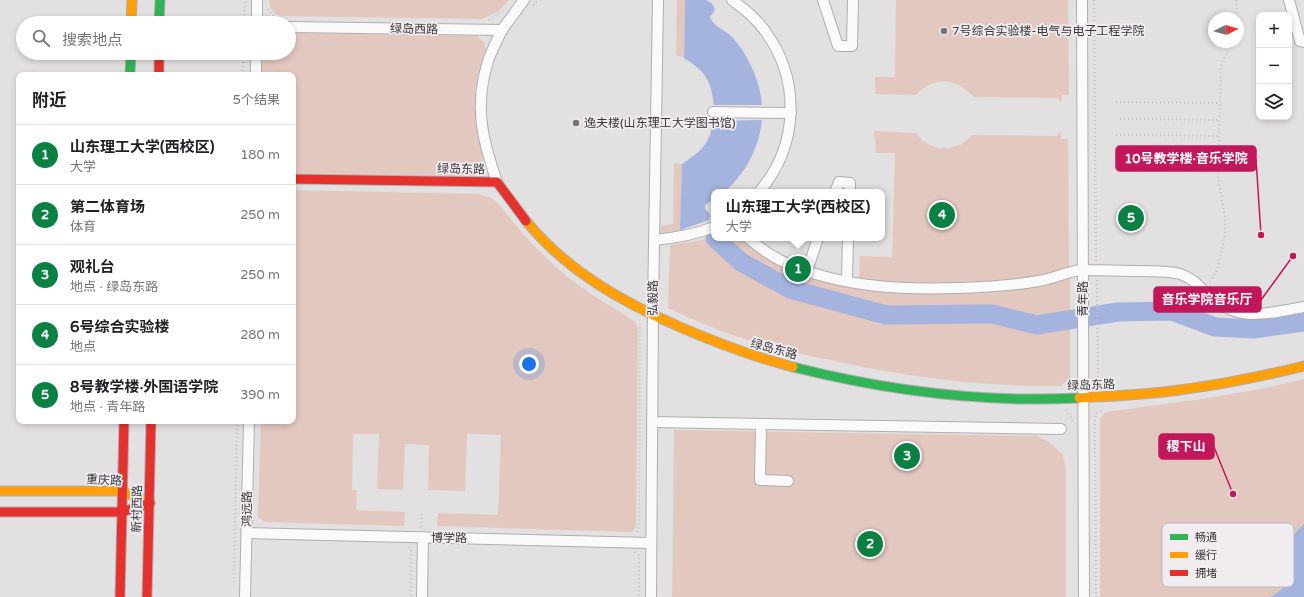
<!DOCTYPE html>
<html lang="zh">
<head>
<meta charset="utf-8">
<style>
	:root { --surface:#fff; --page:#f2f2f2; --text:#202124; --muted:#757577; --line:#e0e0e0; --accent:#0b8043 }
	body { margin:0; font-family:"Varela Round","Noto Sans SC",sans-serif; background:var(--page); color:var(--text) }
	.controls { position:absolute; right:12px; top:12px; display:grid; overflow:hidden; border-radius:8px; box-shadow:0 2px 6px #0003 }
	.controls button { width:36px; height:36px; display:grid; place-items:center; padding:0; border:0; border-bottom:1px solid var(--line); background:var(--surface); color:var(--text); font:20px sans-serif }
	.compass { position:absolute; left:1208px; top:12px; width:36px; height:36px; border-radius:50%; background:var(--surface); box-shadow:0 2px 6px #0003; rotate:84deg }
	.you { position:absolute; left:529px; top:364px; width:14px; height:14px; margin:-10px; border:3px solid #fff; border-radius:50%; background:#1a73e8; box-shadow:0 0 0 6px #1a73e833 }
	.badge { display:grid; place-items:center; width:26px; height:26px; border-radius:50%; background:var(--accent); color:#fff; font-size:13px; font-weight:700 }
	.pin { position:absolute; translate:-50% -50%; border:2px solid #fff; box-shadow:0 1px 4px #0006 }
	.popup { position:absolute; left:711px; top:189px; width:174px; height:52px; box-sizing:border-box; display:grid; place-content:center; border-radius:8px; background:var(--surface); filter:drop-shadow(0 1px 3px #0005); font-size:13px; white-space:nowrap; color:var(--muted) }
	.popup b { font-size:15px; color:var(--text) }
	.popup::after { content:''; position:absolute; left:50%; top:100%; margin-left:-8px; border:8px solid transparent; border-top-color:var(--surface) }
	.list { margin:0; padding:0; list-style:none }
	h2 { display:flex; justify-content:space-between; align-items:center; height:52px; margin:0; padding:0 16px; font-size:17px }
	h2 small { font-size:13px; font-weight:400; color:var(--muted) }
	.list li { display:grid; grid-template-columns:26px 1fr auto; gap:12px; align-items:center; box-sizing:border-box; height:60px; padding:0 16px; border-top:1px solid var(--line) }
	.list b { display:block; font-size:15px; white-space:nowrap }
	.list p { margin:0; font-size:13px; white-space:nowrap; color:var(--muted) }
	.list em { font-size:13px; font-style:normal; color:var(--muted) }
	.icon { flex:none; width:22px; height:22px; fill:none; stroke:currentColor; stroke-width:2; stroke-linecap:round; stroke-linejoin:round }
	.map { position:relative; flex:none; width:1304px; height:597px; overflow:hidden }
	.search { position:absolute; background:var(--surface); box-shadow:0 2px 6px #0003; left:16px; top:16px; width:280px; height:44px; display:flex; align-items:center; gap:10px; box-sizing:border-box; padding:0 14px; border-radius:22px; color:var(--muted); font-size:15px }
	.panel { position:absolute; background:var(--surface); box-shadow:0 2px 6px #0003; left:16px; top:72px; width:280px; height:352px; border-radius:8px }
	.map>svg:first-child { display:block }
	.green { fill:#e2c8bf }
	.water { fill:#a4b4de }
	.pier { fill:#e3e0e2 }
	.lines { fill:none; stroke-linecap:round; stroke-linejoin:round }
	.river { stroke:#a4b4de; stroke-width:19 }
	.street-casing { stroke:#afadae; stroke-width:12 }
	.fast-casing { stroke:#afadae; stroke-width:11 }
	.slow-casing { stroke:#afadae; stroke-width:11 }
	.jam-casing { stroke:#afadae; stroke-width:11 }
	.path { stroke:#c0c0c0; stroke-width:2; stroke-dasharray:1 3; stroke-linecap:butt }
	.street { stroke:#fbfafb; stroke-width:10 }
	.fast { stroke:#30b455; stroke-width:9 }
	.slow { stroke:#ff9f0a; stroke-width:9 }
	.jam { stroke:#e5322d; stroke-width:9 }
	.poi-dot { fill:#747274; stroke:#f1ecf0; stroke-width:1.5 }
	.labels { text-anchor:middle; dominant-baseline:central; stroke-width:3.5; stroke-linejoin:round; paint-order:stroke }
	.street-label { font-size:12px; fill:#383638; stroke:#f1ecf0 }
	.poi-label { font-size:12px; fill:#383638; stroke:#f1ecf0; text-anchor:start }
	.key { fill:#f1ecf0; stroke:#bab5b9; stroke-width:1 }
	.key-label { font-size:11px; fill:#383638 }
	.leader { fill:none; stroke:#c2185b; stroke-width:1.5 }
	.callout-dot { fill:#c2185b; stroke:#f1ecf0; stroke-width:1.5 }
	.callout { fill:#c2185b; stroke:#c2185b; stroke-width:1.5 }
	.callout-label { font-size:13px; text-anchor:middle; font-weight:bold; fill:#fff }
</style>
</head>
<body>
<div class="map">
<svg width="1304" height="597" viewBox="0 0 1304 597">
	<rect width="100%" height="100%" fill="#e3e0e2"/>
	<!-- green -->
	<g class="green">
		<path d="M269 0H509L499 11 482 19 280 16C273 12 269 9 269 0Z"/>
		<polygon points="677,0 685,0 684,58 676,55"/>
		<path d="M896 0H1068L1069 95H1062L1061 104 1058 98 974 97C955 78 936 75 916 95L875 94V77H895Z"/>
		<path d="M289 33 477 36 484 42 486 50C473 79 473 105 478 136 480 149 486 160 481 172L474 176 293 173V75H262V53H289Z"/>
		<polygon points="874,131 916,133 922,140 930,145 939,148 949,148 960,145 973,135 1057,136 1061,131 1061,139 1068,139 1069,269 1041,277 988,284 886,283 859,278 860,256 892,257 895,153 876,153"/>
		<polygon points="674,163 682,164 680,234 660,236 661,226 673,224"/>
		<polygon points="293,190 479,194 491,198 498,203 523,234 544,256 566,276 591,294 634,321 638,327 636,527 632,532 437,526 438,513 498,515 501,435 467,434 465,491 428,490 429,445 405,444 403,490 377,489 379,434 353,434 352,490 357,490 356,510 405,512 404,526 265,522 258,517 261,421 293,421"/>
		<path d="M714 235V238H742L765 255 883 289 1070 276V377L1061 386C983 387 906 377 830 360 811 356 792 352 773 347 737 338 702 324 668 308L670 245 702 240Z"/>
		<polygon points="1304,379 1304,597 1100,597 1100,419 1105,412 1202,399 1260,389"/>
		<polygon points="674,430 1037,436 1049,442 1063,455 1066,471 1066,597 672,597"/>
	</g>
	<!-- water -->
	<g class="water">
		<path d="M685 0H706L712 3 715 10 710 17C713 27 728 31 734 39 747 54 758 77 761 97 767 131 751 170 724 192H714V199L705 205V209L710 214 709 220 680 230 682 164C689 159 697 154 703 147 717 131 717 93 705 76 700 68 691 63 684 58Z"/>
		<path d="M1304 524V597H1270C1300 583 1281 562 1290 541 1293 535 1299 529 1304 524Z"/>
	</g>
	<!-- pier -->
	<polygon class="pier" points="712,105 764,105 763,120 712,121"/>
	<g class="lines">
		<!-- river -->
		<polyline class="river" points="715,238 741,262 790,289 886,315 992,314 1037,325 1118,312 1172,311 1215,327 1254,329 1304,322"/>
		<defs>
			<g id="street">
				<path d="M732 0C744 9 756 18 765 31 801 80 799 146 759 192"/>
				<polyline points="823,0 838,46 852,46 853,0"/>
				<polyline points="1082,0 1084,597"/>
				<polyline points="1289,0 1300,41 1304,42"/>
				<polyline points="257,23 257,0"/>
				<polyline points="289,27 502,30 524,0"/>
				<polyline points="256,75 256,53"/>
				<polyline points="713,112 791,113"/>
				<path d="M497 182C482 139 474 105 488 61 492 50 497 40 502 30"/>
				<polyline points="835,192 839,182 850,183 850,192"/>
				<path d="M748 238C760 248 772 257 786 263 839 287 902 290 959 288 986 287 1012 286 1038 281 1054 279 1067 271 1082 270 1102 270 1121 271 1140 271 1153 271 1168 271 1180 274 1194 278 1201 289 1211 298 1241 323 1269 313 1304 307"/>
				<path d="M654 240C675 238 694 235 714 227"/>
				<polyline points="807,271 818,238"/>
				<polyline points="847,281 848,238"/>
				<polyline points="652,422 1061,429"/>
				<polyline points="761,424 760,480 788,481"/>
				<polyline points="247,533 651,543"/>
				<polyline points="245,597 249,421"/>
				<polyline points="422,597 423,537"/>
				<polyline points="651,597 653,306 658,0"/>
			</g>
			<g id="fast">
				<polyline points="159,23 160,0"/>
				<polyline points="130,75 131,53"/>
				<path d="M793 367C884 390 984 403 1079 398"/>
			</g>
			<g id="slow">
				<polyline points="131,23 132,0"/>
				<path d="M526 221C567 271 622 302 680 327 717 343 754 357 793 367"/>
				<path d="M1079 398C1112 396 1145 395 1179 390 1221 385 1263 376 1304 366"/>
				<polyline points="0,491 122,491 150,503"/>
			</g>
			<g id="jam">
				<polyline points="159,53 159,75"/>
				<polyline points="293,179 497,182 526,221"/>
				<polyline points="0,512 122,512 150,503"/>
				<polyline points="120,597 124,421"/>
				<polyline points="147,597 151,421"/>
			</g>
		</defs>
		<!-- street casing -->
		<use href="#street" class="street-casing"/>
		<!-- fast casing -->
		<use href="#fast" class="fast-casing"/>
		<!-- slow casing -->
		<use href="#slow" class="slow-casing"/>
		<!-- jam casing -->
		<use href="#jam" class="jam-casing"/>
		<!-- path -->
		<g class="path">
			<polyline points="1094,0 1096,261"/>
			<polyline points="1236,0 1238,21"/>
			<polyline points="533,5 538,0"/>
			<path d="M268 9C271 15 276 19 283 19"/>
			<polyline points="489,20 504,10"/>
			<polyline points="244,23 245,0"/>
			<polyline points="243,75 244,53"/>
			<polyline points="1116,102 1220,103"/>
			<polyline points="1120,119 1220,120"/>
			<polyline points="1116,135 1219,136"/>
			<polyline points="1097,280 1098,378 1102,384"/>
			<polyline points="1210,282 1217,270 1225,235 1225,217 1218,178 1221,64 1232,42"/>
			<polyline points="1066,385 1072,375"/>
			<polyline points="1066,410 1072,419 1072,424"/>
			<polyline points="421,527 422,513"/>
			<polyline points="637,532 639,527 640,324"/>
			<polyline points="409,547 411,549 411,597"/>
			<polyline points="635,552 639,556 639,597"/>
			<polyline points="234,582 237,421"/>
			<polyline points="1096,597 1095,420 1097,413 1102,410"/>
			<path d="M1265 597C1295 580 1280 571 1286 544 1288 533 1297 527 1304 520"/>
		</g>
		<!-- street -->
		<use href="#street" class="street"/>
		<!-- fast -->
		<use href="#fast" class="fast"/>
		<!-- slow -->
		<use href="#slow" class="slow"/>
		<!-- jam -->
		<use href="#jam" class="jam"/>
	</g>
	<!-- markers -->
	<g class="poi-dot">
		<circle cx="944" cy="31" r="4"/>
		<circle cx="576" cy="123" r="4"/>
	</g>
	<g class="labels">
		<!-- street labels -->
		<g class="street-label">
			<text transform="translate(414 29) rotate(1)">绿岛西路</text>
			<text transform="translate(461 169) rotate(1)">绿岛东路</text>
			<text transform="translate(653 298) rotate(-89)">弘毅路</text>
			<text transform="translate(1083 299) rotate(-90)">青年路</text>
			<text transform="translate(774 349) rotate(15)">绿岛东路</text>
			<text transform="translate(1091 385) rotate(-2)">绿岛东路</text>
			<text transform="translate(104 480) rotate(3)">重庆路</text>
			<text transform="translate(137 509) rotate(-89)">新村西路</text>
			<text transform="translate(247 509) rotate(-89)">鸿远路</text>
			<text transform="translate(449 538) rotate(1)">博学路</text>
		</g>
		<!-- poi labels -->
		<g class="poi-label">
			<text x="952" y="31">7号综合实验楼-电气与电子工程学院</text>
			<text x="584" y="123">逸夫楼(山东理工大学图书馆)</text>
		</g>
	</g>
	<!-- legend -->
	<rect x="1162" y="523" width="132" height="64" rx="6" class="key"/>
	<rect x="1170" y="534" width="18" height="6" fill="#30b455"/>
	<rect x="1170" y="552" width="18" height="6" fill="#ff9f0a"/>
	<rect x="1170" y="570" width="18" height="6" fill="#e5322d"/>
	<g class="key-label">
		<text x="1195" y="541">畅通</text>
		<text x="1195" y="559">缓行</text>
		<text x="1195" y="577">拥堵</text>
	</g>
	<!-- callouts -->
	<path class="leader" d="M1261 235L1256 159M1293 256L1261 300M1233 494L1214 447"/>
	<g class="callout-dot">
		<circle cx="1261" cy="235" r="4"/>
		<circle cx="1293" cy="256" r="4"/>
		<circle cx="1233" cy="494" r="4"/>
	</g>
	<g class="callout">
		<rect x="1116" y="146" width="140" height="25" rx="4"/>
		<rect x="1154" y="287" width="107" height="25" rx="4"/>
		<rect x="1159" y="434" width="55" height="25" rx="4"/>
	</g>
	<g class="callout-label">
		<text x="1186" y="163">10号教学楼·音乐学院</text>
		<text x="1207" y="304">音乐学院音乐厅</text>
		<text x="1186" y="451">稷下山</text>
	</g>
</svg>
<div class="controls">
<button>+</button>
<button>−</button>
<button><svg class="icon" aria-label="layers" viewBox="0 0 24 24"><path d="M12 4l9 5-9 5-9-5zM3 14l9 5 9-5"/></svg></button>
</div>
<svg class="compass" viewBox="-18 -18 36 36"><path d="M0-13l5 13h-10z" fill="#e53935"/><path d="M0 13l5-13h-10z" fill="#757577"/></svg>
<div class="you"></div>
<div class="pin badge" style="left:798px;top:269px">1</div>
<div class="popup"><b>山东理工大学(西校区)</b>大学</div>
<div class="pin badge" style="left:870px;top:544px">2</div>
<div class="pin badge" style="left:907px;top:456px">3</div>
<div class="pin badge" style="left:942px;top:215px">4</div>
<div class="pin badge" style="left:1131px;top:218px">5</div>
<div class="search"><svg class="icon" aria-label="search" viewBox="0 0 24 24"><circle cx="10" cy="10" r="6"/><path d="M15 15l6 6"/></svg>搜索地点</div>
<section class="panel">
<h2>附近<small>5个结果</small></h2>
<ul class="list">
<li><span class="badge">1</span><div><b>山东理工大学(西校区)</b><p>大学</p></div><em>180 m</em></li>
<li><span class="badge">2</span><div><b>第二体育场</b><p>体育</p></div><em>250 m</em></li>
<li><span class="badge">3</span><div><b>观礼台</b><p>地点 · 绿岛东路</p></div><em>250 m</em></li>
<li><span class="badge">4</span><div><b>6号综合实验楼</b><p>地点</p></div><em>280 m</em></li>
<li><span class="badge">5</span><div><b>8号教学楼·外国语学院</b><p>地点 · 青年路</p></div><em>390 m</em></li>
</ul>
</section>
</div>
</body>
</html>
